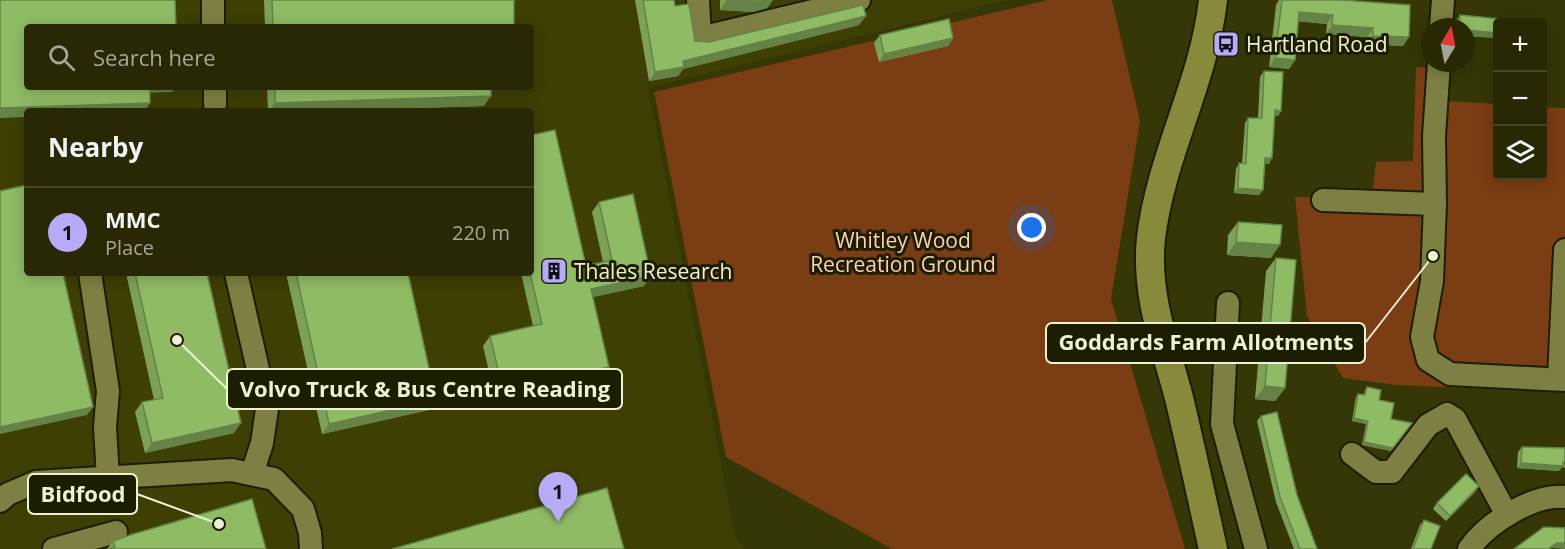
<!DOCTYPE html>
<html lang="en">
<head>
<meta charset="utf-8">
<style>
	:root { --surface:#282904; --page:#343513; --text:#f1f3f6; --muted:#a5a69a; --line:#444526; --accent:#b7abf8 }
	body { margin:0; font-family:"Open Sans",sans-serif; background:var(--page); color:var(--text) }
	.controls { position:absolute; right:18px; top:18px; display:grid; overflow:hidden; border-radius:6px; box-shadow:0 3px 15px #0003 }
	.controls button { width:54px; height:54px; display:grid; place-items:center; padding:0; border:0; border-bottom:2px solid var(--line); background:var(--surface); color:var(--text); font:30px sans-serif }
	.compass { position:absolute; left:1421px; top:18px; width:54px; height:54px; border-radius:50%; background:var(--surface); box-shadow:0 3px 15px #0003; rotate:10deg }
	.you { position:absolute; left:1032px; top:228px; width:21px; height:21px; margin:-15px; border:4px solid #fff; border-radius:50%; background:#1a73e8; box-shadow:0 0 0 9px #1a73e833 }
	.badge { display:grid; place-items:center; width:39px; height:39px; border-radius:50%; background:var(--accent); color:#111; font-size:20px; font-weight:700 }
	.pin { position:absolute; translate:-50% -50px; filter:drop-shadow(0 2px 3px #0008) }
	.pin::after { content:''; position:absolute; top:32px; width:21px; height:18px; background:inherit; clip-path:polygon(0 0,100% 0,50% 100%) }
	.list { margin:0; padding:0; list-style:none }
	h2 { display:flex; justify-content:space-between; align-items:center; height:78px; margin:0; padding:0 24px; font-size:26px }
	h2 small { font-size:20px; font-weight:400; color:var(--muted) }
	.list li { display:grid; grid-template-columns:39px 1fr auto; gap:18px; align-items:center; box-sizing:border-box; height:90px; padding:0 24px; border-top:2px solid var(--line) }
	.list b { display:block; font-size:22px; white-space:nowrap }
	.list p { margin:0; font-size:20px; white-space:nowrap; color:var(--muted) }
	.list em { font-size:20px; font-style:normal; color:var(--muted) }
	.icon { flex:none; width:33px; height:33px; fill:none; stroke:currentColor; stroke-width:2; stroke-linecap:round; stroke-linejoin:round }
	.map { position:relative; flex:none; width:1565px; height:549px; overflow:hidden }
	.search { position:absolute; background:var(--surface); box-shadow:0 3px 15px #0003; left:24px; top:24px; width:510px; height:66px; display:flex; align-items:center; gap:15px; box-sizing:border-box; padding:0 21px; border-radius:6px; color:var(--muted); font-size:22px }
	.panel { position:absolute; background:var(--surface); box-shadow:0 3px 15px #0003; left:24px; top:108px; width:510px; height:168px; border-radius:6px }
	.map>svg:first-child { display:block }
	.built { fill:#3e3f04; fill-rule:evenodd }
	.green { fill:#7b3d13 }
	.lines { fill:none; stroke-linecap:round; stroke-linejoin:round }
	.minor-casing { stroke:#1d1e00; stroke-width:26 }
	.major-casing { stroke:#1d1e00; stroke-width:32 }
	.minor { stroke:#7e8043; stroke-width:22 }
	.major { stroke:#87893b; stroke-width:28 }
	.wall { fill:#7ca157 }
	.shaded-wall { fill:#658347 }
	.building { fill:#90bb65; stroke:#658347; stroke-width:1.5 }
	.labels { text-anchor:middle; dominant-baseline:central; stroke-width:6; stroke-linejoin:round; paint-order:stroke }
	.poi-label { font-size:21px; fill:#eff2d2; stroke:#1d1d04; text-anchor:start }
	.park-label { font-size:21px; fill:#fccfb6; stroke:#1d1d04 }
	.leader { fill:none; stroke:#eff2d2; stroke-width:2 }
	.callout-dot { fill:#eff2d2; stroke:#1d1d04; stroke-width:2 }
	.callout { fill:#1d1d04; stroke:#eff2d2; stroke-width:2 }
	.callout-label { font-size:22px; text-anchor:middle; font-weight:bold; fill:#eff2d2 }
</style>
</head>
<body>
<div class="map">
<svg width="1565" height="549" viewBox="0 0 1565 549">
	<rect width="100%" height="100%" fill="#363706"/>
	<!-- built -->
	<path class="built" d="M0 0H1007L648 88 735 535 745 549H0ZM27 27H531V87H27ZM27 111H531V273H27Z"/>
	<!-- green -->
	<g class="green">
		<polygon points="1048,0 1112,0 1140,121 1111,299 1185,549 892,549 726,457 654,92"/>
		<polygon points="1416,67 1444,69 1445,101 1497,104 1498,176 1542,176 1543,107 1565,108 1565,392 1396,385 1343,378 1307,316 1295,197 1372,197 1376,162 1413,161"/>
	</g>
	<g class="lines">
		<defs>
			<g id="minor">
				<polyline points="213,0 213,27"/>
				<polyline points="698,0 700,38 859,0"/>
				<polyline points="1441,27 1443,0"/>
				<polyline points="1439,63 1434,136 1435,204 1432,281 1422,337 1428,360 1450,374 1565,380"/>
				<polyline points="215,87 215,104"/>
				<polyline points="1323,200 1435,204"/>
				<polyline points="90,273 108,391 105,427 108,478"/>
				<polyline points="236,273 267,409 262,443 252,474"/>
				<polyline points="1228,303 1222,424 1256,549"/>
				<polyline points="1559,379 1565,250"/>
				<polyline points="1352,454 1376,472 1392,472 1428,425 1447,414 1455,419 1507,515"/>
				<polyline points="0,501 8,494 36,482 232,470 274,479 303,509 310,533 311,549"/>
				<polyline points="54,549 116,532"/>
				<path d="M1469 549C1487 523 1533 494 1565 497"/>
			</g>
			<path id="major" d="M1213 0C1204 82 1161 155 1151 238 1145 294 1165 345 1179 398 1191 448 1202 499 1213 549"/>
		</defs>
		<!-- minor casing -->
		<use href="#minor" class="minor-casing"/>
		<!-- major casing -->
		<use href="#major" class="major-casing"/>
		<!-- minor -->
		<use href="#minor" class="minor"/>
		<!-- major -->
		<use href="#major" class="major"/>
	</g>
	<!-- wall -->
	<g class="wall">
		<polygon points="264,0 514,0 514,27 265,27"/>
		<polygon points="635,0 674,0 675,6 695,41 709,42 859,25 683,69 678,76 649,81"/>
		<polygon points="720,0 773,0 767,8 753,12 720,10"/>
		<polygon points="1279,0 1342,0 1403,46 1367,44 1367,37 1326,34 1327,24 1298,21 1295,60 1289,69 1269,67 1276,5"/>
		<polygon points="1460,15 1497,38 1466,36 1466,27 1455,27 1456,21"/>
		<polygon points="880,35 953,38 948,46 879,62 874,43"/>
		<polygon points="1264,71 1281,111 1278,116 1275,116 1269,164 1265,163 1263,190 1259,195 1234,193 1236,169 1239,163 1242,163 1245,123 1248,118 1258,118 1260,77"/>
		<polygon points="267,87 491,87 484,106 316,111 268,111"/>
		<polygon points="599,202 644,286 593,297 609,367 602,377 496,401 483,346 490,336 533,326 521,273 531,273 586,266 603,262 592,212"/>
		<polygon points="1238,222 1271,258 1227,255 1228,235"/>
		<polygon points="1276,258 1285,388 1275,401 1255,399 1266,271"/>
		<polygon points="126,273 207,273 234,433 145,453 135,412 142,402 154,400"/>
		<polygon points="286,273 408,273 436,400 429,410 322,434"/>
		<polygon points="1367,387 1379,400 1391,419 1391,451 1362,445 1366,424 1352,421 1356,397 1358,394 1364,395 1365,390"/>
		<polygon points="1261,416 1297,495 1317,549 1294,549 1276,502 1257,421"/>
		<polygon points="1522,447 1565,448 1565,468 1562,467 1559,471 1517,468 1518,452"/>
		<polygon points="1475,492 1446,521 1433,509 1437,503"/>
		<polygon points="1424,520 1431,549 1411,549 1420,525"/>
		<polygon points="113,541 266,549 107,549"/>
	</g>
	<!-- shaded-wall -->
	<g class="shaded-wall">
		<polygon points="727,0 773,0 767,8 753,12 720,10"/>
		<polygon points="1299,12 1333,15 1327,24 1293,21"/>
		<polygon points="866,16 859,25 683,69 678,76 649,81 655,72 683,61"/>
		<polygon points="1332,25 1373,28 1367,37 1326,34"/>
		<polygon points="1466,30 1497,33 1497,38 1466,36"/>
		<polygon points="1373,36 1409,37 1403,46 1367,44"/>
		<polygon points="953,38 948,46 879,62 884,54"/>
		<polygon points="1275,58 1295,60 1289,69 1269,67"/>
		<polygon points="146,87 176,87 172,92 142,93"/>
		<polygon points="491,96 484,106 316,111 269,111 275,103"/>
		<polygon points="150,103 145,111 27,111 27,117 0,118 0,108"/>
		<polygon points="1275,110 1281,111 1278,116 1271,116"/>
		<polygon points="1265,158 1272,158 1269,164 1262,163"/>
		<polygon points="1238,188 1263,190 1259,195 1234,193"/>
		<polygon points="1236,242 1280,245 1271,258 1227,255"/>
		<polygon points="651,276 644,286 584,299 591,289"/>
		<polygon points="609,367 602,377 496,401 503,391"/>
		<polygon points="1265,386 1285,388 1275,401 1255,399"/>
		<polygon points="436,400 429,410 322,434 329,424"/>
		<polygon points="93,407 87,415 0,434 0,427"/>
		<polygon points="1354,418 1368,421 1366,424 1352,421"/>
		<polygon points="241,423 234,433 145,453 152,443"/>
		<polygon points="1412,423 1391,451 1362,445 1364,442"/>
		<polygon points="1563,462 1565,462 1565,468 1562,467 1559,471 1517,468 1521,463"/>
		<polygon points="1479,486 1475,492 1446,521 1450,516"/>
		<polygon points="1557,543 1565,543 1565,549 1553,548 1548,549"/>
	</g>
	<!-- building -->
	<g class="building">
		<polygon points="0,0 175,0 176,27 27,27 27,87 150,87 150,103 0,108"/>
		<polygon points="272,0 514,0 514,27 273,27"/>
		<polygon points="643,0 674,0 675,6 689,4 695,41 709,42 863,5 866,16 683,61 684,67 655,72"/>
		<polygon points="727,0 766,0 760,2"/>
		<polygon points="1282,0 1342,0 1410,5 1409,37 1373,36 1373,28 1332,25 1333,15 1299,12 1295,60 1275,58"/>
		<polygon points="1460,15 1530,22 1497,22 1497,33 1466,30 1466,27 1459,27"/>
		<polygon points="949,19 953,38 884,54 880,35"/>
		<polygon points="1264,71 1283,72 1281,111 1275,110 1272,158 1265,158 1263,190 1238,188 1239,163 1246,164 1248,118 1262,118"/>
		<polygon points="275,87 491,87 491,96 275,103"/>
		<polygon points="555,130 586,266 612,260 599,202 633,194 651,276 591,289 609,367 503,391 490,336 542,324 530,273 531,135"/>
		<polygon points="27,185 27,273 63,273 93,407 0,427 0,191"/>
		<polygon points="1238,222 1282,225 1280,245 1236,242"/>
		<polygon points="1276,258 1296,260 1285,388 1265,386"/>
		<polygon points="135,273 207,273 241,423 152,443 142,402 163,398"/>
		<polygon points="296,273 408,273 436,400 329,424"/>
		<polygon points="1367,387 1381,390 1379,400 1394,403 1391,419 1412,423 1393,448 1364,442 1368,421 1354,418 1358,394 1365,395"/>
		<polygon points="1277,412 1297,495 1317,549 1300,549 1280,497 1261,416"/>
		<polygon points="1522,447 1565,448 1565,462 1563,462 1563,466 1521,463"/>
		<polygon points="1466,474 1479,486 1450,516 1437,503"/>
		<polygon points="607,488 624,549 392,549"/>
		<polygon points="252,499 266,549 108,549 115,547 113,541 130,535"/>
		<polygon points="1424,520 1440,526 1431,549 1413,549"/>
		<polygon points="1544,527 1565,528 1565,543 1557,543 1548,549 1514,549"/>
	</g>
	<!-- icons -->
	<defs>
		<symbol id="bus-square" viewBox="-11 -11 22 22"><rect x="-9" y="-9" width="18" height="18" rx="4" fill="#b7abf8" stroke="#1d1d04"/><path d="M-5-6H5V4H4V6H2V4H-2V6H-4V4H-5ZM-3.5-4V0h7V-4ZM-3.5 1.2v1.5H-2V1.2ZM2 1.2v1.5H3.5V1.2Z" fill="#111"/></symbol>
		<symbol id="building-square" viewBox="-11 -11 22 22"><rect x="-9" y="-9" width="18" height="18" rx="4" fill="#b7abf8" stroke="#1d1d04"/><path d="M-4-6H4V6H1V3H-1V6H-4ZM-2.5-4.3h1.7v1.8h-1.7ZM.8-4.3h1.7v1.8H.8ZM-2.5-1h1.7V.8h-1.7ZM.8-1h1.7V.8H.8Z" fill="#111"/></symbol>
	</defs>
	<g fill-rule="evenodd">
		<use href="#bus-square" x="1211" y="29" width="30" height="30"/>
		<use href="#building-square" x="539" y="256" width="30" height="30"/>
	</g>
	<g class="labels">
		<!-- poi labels -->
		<g class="poi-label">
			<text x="1246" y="44">Hartland Road</text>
			<text x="574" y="271">Thales Research</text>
		</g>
		<!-- park labels -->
		<g class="park-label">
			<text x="903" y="240">Whitley Wood<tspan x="903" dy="24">Recreation Ground</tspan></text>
		</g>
	</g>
	<!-- callouts -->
	<path class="leader" d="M1433 256L1365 343M177 340L227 389M219 524L137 494"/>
	<g class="callout-dot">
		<circle cx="1433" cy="256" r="6"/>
		<circle cx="177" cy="340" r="6"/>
		<circle cx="219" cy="524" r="6"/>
	</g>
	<g class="callout">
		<rect x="1046" y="323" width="319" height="40" rx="6"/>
		<rect x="227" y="369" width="395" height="40" rx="6"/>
		<rect x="28" y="474" width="109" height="40" rx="6"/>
	</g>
	<g class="callout-label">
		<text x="1206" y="350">Goddards Farm Allotments</text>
		<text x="425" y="397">Volvo Truck &amp; Bus Centre Reading</text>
		<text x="83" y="502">Bidfood</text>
	</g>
</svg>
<div class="controls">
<button>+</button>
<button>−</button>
<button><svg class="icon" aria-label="layers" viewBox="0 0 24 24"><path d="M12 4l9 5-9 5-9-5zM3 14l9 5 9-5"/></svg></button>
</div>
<svg class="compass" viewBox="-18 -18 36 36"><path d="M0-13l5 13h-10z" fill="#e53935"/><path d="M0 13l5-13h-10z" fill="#a5a69a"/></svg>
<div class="you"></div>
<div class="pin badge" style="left:558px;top:522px">1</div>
<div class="search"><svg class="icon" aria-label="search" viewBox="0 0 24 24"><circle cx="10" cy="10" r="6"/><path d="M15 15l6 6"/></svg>Search here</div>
<section class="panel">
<h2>Nearby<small></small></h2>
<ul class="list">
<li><span class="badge">1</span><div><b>MMC</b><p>Place</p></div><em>220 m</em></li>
</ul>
</section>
</div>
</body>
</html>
